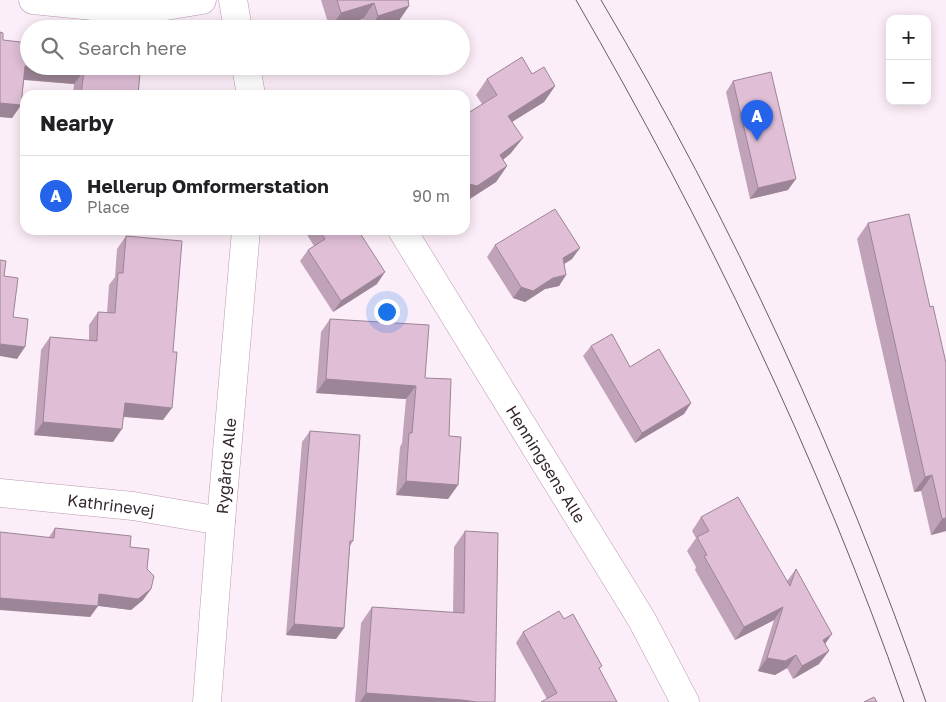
<!DOCTYPE html>
<html lang="en">
<head>
<meta charset="utf-8">
<style>
	:root { --surface:#fff; --page:#f2f2f2; --text:#202124; --muted:#757577; --line:#e0e0e0; --accent:#2563eb }
	body { margin:0; font-family:"Golos Text",sans-serif; background:var(--page); color:var(--text) }
	.controls { position:absolute; right:15px; top:15px; display:grid; overflow:hidden; border-radius:10px; box-shadow:0 2px 12px #0003 }
	.controls button { width:45px; height:45px; display:grid; place-items:center; padding:0; border:0; border-bottom:1px solid var(--line); background:var(--surface); color:var(--text); font:25px sans-serif }
	.you { position:absolute; left:386px; top:311px; width:18px; height:18px; margin:-12px; border:4px solid #fff; border-radius:50%; background:#1a73e8; box-shadow:0 0 0 8px #1a73e833 }
	.badge { display:grid; place-items:center; width:32px; height:32px; border-radius:50%; background:var(--accent); color:#fff; font-size:16px; font-weight:700 }
	.pin { position:absolute; translate:-50% -41px; filter:drop-shadow(0 1px 2px #0008) }
	.pin::after { content:''; position:absolute; top:26px; width:18px; height:15px; background:inherit; clip-path:polygon(0 0,100% 0,50% 100%) }
	.list { margin:0; padding:0; list-style:none }
	h2 { display:flex; justify-content:space-between; align-items:center; height:65px; margin:0; padding:0 20px; font-size:21px }
	h2 small { font-size:16px; font-weight:400; color:var(--muted) }
	.list li { display:grid; grid-template-columns:32px 1fr auto; gap:15px; align-items:center; box-sizing:border-box; height:80px; padding:0 20px; border-top:1px solid var(--line) }
	.list b { display:block; font-size:19px; white-space:nowrap }
	.list p { margin:0; font-size:16px; white-space:nowrap; color:var(--muted) }
	.list em { font-size:16px; font-style:normal; color:var(--muted) }
	.icon { flex:none; width:28px; height:28px; fill:none; stroke:currentColor; stroke-width:2; stroke-linecap:round; stroke-linejoin:round }
	.map { position:relative; flex:none; width:946px; height:702px; overflow:hidden }
	.search { position:absolute; background:var(--surface); box-shadow:0 2px 12px #0003; left:20px; top:20px; width:450px; height:55px; display:flex; align-items:center; gap:12px; box-sizing:border-box; padding:0 18px; border-radius:28px; color:var(--muted); font-size:19px }
	.panel { position:absolute; background:var(--surface); box-shadow:0 2px 12px #0003; left:20px; top:90px; width:450px; height:145px; border-radius:15px }
	.map>svg:first-child { display:block }
	.lines { fill:none; stroke-linecap:round; stroke-linejoin:round }
	.minor-casing { stroke:#ba9bb2; stroke-width:29 }
	.minor { stroke:#fff; stroke-width:28 }
	.tram { stroke:#695c66; stroke-width:1 }
	.wall { fill:#c0a3b8 }
	.shaded-wall { fill:#9c8596 }
	.building { fill:#dfbed6; stroke:#9c8596 }
	.labels { text-anchor:middle; dominant-baseline:central; stroke-width:5; stroke-linejoin:round; paint-order:stroke }
	.street-label { font-size:16px; fill:#342831; stroke:#fff }
</style>
</head>
<body>
<div class="map">
<svg width="946" height="702" viewBox="0 0 946 702">
	<rect width="100%" height="100%" fill="#fceef8"/>
	<g class="lines">
		<defs>
			<g id="minor">
				<polyline points="33,0 103,7 160,7 202,0"/>
				<polyline points="233,0 238,29"/>
				<polyline points="246,66 251,95"/>
				<polyline points="402,230 642,620 685,702"/>
				<polyline points="0,493 133,506 221,521"/>
				<polyline points="207,702 221,521 246,230"/>
			</g>
		</defs>
		<!-- minor casing -->
		<use href="#minor" class="minor-casing"/>
		<!-- minor -->
		<use href="#minor" class="minor"/>
		<!-- tram -->
		<g class="tram">
			<path d="M576 0C705 223 819 458 904 702"/>
			<path d="M601 0C733 223 841 458 926 702"/>
		</g>
	</g>
	<!-- wall -->
	<g class="wall">
		<polygon points="321,0 409,0 408,1 409,6 398,22 376,29 366,29 363,19 330,29"/>
		<polygon points="0,32 3,40 99,69 138,95 73,95 74,84 24,80 21,105 12,118 0,117"/>
		<polygon points="532,74 555,86 544,102 512,122 511,153 503,160 507,166 496,182 465,202 465,115 482,104 476,95 487,79"/>
		<polygon points="733,81 788,190 750,199 726,92"/>
		<polygon points="868,223 930,307 946,531 931,535 921,491 914,492 857,239"/>
		<polygon points="304,230 358,230 377,284 333,312 300,261 308,250 314,246"/>
		<polygon points="126,236 163,420 123,417 113,442 34,435 41,350 50,337 89,341 89,325 98,312 107,313 109,285 115,277 117,249"/>
		<polygon points="495,245 572,259 564,264 566,275 559,286 545,289 525,302 513,298 487,257"/>
		<polygon points="330,319 425,378 449,436 458,485 448,499 396,495 400,447 402,443 406,399 316,393 321,332"/>
		<polygon points="591,346 630,367 691,403 684,414 635,443 583,356"/>
		<polygon points="310,431 353,541 350,546 344,628 336,639 286,635 302,442"/>
		<polygon points="701,517 787,581 796,569 825,644 819,664 793,679 787,668 775,675 758,671 774,620 735,640 695,570 696,567 687,551 696,538 692,531"/>
		<polygon points="55,528 130,547 147,569 151,589 143,600 131,610 98,606 90,617 49,537"/>
		<polygon points="465,531 495,702 355,702 361,623 372,607 453,613 454,547"/>
		<polygon points="564,619 600,669 547,699 516,643 523,632"/>
	</g>
	<!-- shaded-wall -->
	<g class="shaded-wall">
		<polygon points="406,0 409,0 403,8 409,6 398,22 376,29 369,29 378,16"/>
		<polygon points="374,3 363,19 330,29 341,13"/>
		<polygon points="25,66 84,71 74,84 16,79"/>
		<polygon points="555,86 544,102 497,131 508,116"/>
		<polygon points="0,103 21,105 12,118 0,117"/>
		<polygon points="523,138 511,153 489,171 500,155"/>
		<polygon points="507,166 496,182 465,202 465,183"/>
		<polygon points="796,179 788,190 750,199 758,188"/>
		<polygon points="580,248 572,259 556,269 563,258"/>
		<polygon points="385,272 377,284 333,312 341,301"/>
		<polygon points="566,275 559,286 545,289 525,302 513,298 521,287"/>
		<polygon points="0,344 25,347 17,359 0,356"/>
		<polygon points="326,379 416,386 406,399 316,393"/>
		<polygon points="125,403 172,408 163,420 116,416"/>
		<polygon points="691,403 684,414 635,443 642,433"/>
		<polygon points="43,422 122,429 113,442 34,435"/>
		<polygon points="932,475 921,491 914,492 925,477"/>
		<polygon points="406,481 458,485 448,499 396,495"/>
		<polygon points="946,518 946,531 931,535 942,519"/>
		<polygon points="151,589 143,600 131,610 92,605 99,594"/>
		<polygon points="0,598 98,606 90,617 0,610"/>
		<polygon points="783,607 774,620 735,640 744,627"/>
		<polygon points="294,624 344,628 336,639 286,635"/>
		<polygon points="832,634 823,647 823,640"/>
		<polygon points="829,651 819,664 793,679 802,666"/>
		<polygon points="796,655 787,668 775,675 758,671 767,658"/>
		<polygon points="366,693 462,700 477,702 360,702"/>
	</g>
	<!-- building -->
	<g class="building">
		<polygon points="337,0 408,0 409,6 378,16 374,3 341,13"/>
		<polygon points="0,32 3,33 3,40 29,43 29,66 25,66 21,105 0,103"/>
		<polygon points="522,57 532,74 544,67 555,86 508,116 523,138 500,155 507,166 477,186 465,183 465,115 497,95 487,79"/>
		<polygon points="29,66 100,66 99,69 140,73 138,95 81,94 84,71"/>
		<polygon points="771,72 796,179 758,188 733,81"/>
		<polygon points="555,209 580,248 563,258 566,275 553,278 533,291 521,287 495,245"/>
		<polygon points="909,214 930,307 933,306 946,363 946,518 942,519 932,475 925,477 868,223"/>
		<polygon points="319,230 358,230 385,272 341,301 308,250 325,239"/>
		<polygon points="126,236 182,241 173,352 177,352 172,408 125,403 122,429 43,422 50,337 97,341 98,312 115,313 118,273 123,273"/>
		<polygon points="0,260 6,261 4,276 18,278 13,317 28,319 25,347 0,344"/>
		<polygon points="330,319 429,325 425,378 451,379 449,436 461,437 458,485 406,481 409,433 412,433 416,386 326,379"/>
		<polygon points="612,334 630,367 659,349 691,403 642,433 591,346"/>
		<polygon points="310,431 360,435 353,541 350,541 344,628 294,624"/>
		<polygon points="738,497 790,586 796,569 832,634 823,640 829,651 802,666 796,655 785,661 767,658 783,607 744,627 704,556 707,555 697,537 709,531 701,517"/>
		<polygon points="55,528 131,536 130,547 149,549 147,569 154,576 151,589 138,599 99,594 98,606 0,598 0,532 54,538"/>
		<polygon points="465,531 498,533 495,702 477,702 462,700 366,693 372,607 464,613"/>
		<polygon points="559,611 564,619 573,614 602,666 599,668 617,702 541,702 557,693 523,632"/>
		<polygon points="874,697 877,702 864,702"/>
	</g>
	<g class="labels">
		<!-- street labels -->
		<g class="street-label">
			<text transform="translate(546 464) rotate(58)">Henningsens Alle</text>
			<text transform="translate(226 466) rotate(-85)">Rygårds Alle</text>
			<text transform="translate(111 505) rotate(7)">Kathrinevej</text>
		</g>
	</g>
</svg>
<div class="controls">
<button>+</button>
<button>−</button>
</div>
<div class="you"></div>
<div class="pin badge" style="left:757px;top:141px">A</div>
<div class="search"><svg class="icon" aria-label="search" viewBox="0 0 24 24"><circle cx="10" cy="10" r="6"/><path d="M15 15l6 6"/></svg>Search here</div>
<section class="panel">
<h2>Nearby<small></small></h2>
<ul class="list">
<li><span class="badge">A</span><div><b>Hellerup Omformerstation</b><p>Place</p></div><em>90 m</em></li>
</ul>
</section>
</div>
</body>
</html>
